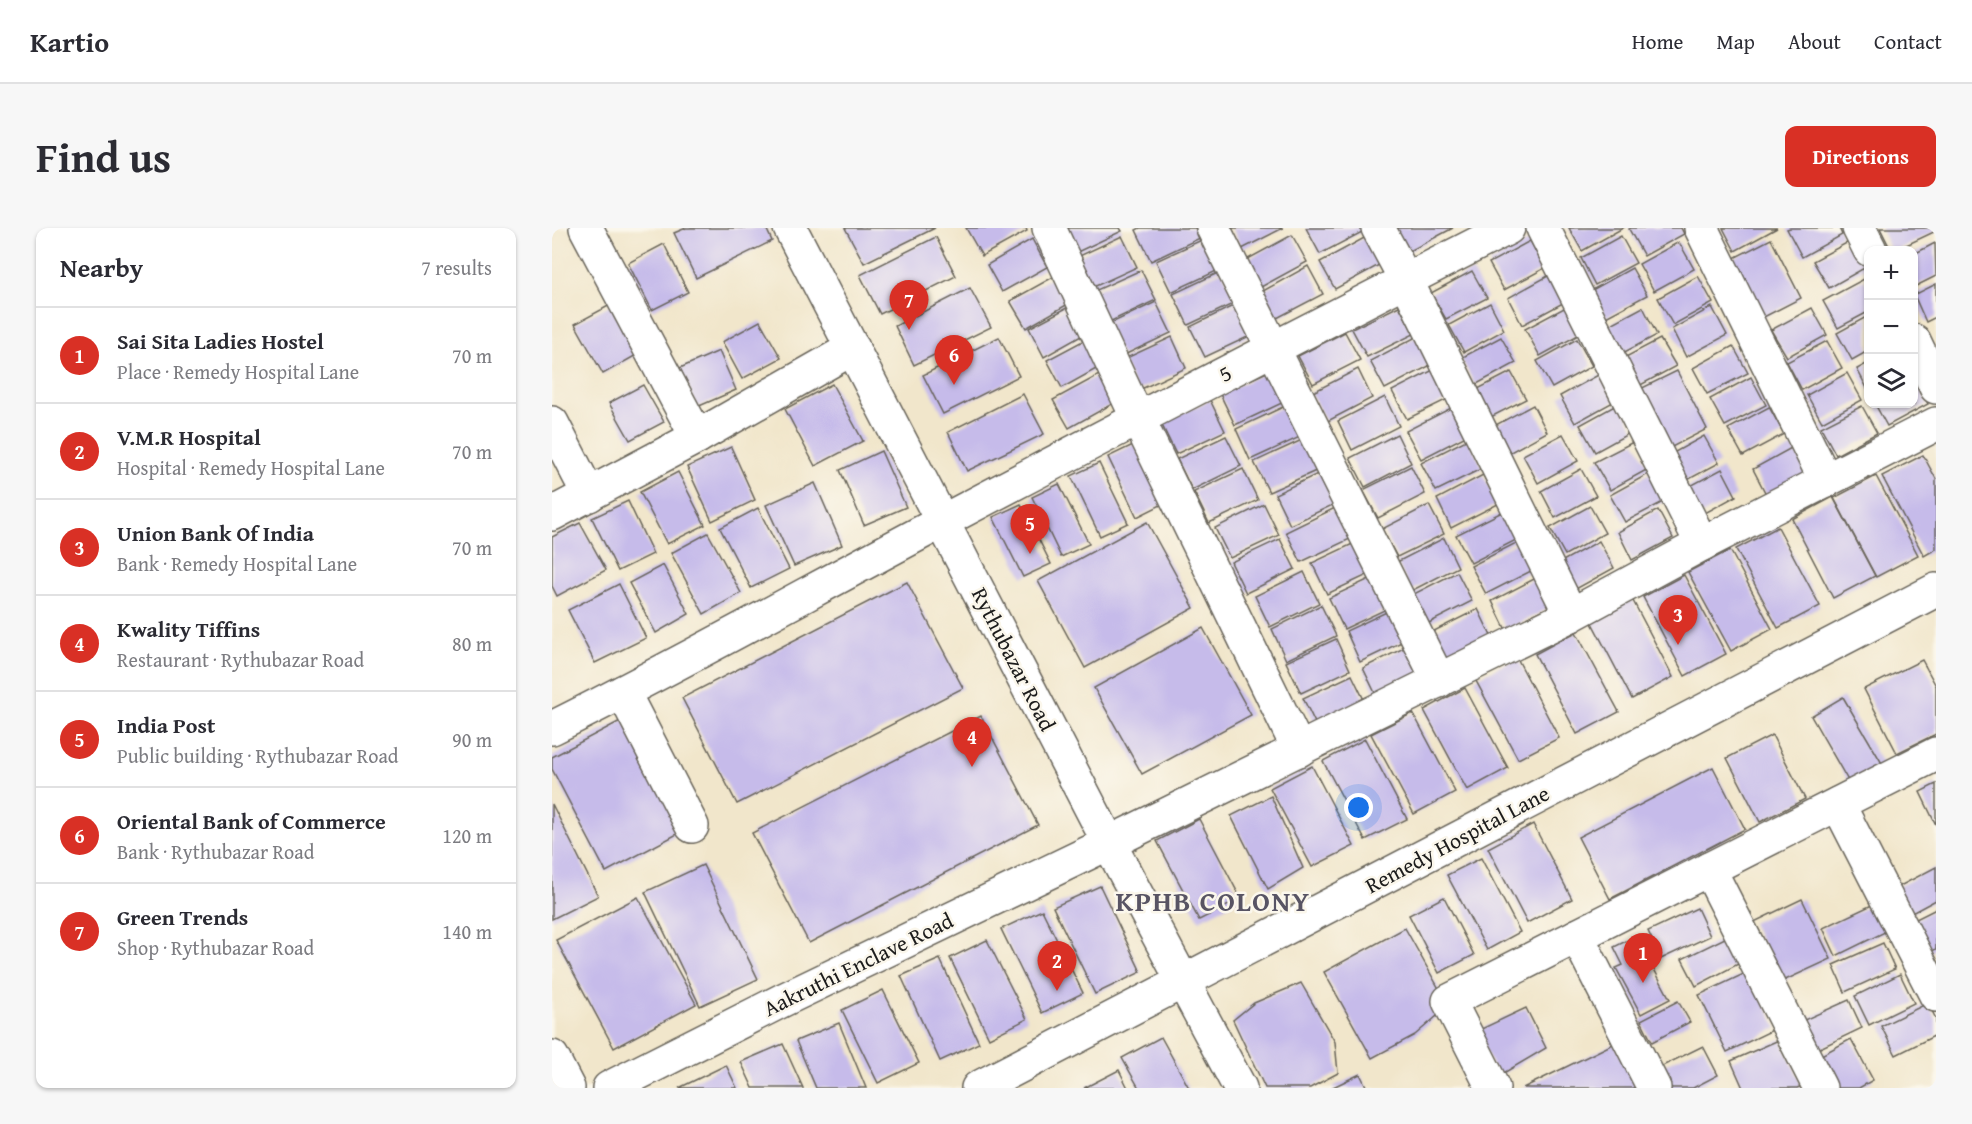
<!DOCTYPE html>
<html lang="en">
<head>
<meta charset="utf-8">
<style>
	:root { --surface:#fff; --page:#f7f7f7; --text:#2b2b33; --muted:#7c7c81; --line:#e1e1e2; --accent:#d93025 }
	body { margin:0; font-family:"Gentium Book Plus",serif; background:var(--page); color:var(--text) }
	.controls { position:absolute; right:18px; top:18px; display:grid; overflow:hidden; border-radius:12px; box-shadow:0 2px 4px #0004 }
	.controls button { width:54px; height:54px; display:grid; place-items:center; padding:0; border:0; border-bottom:2px solid var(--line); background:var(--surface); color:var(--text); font:30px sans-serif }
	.you { position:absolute; left:807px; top:580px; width:21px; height:21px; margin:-15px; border:4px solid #fff; border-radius:50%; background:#1a73e8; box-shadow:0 0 0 9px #1a73e833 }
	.badge { display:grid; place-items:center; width:39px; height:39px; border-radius:50%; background:var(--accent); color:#fff; font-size:20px; font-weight:700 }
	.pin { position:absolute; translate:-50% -50px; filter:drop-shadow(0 2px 3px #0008) }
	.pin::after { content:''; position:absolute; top:32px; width:21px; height:18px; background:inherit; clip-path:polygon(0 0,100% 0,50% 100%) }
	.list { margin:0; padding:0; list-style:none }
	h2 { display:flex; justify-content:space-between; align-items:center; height:78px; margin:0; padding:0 24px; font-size:26px }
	h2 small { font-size:20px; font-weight:400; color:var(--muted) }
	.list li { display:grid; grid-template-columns:39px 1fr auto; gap:18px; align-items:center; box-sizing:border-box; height:96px; padding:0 24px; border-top:2px solid var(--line) }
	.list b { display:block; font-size:22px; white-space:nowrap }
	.list p { margin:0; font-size:20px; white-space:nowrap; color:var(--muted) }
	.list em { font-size:20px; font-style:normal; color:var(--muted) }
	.icon { flex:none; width:33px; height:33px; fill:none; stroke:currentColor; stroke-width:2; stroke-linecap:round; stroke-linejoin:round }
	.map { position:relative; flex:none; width:1384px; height:860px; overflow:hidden; border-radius:12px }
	header { display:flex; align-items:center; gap:36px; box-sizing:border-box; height:84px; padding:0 30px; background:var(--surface); border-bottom:2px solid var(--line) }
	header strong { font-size:28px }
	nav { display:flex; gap:33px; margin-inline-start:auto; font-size:21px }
	.intro { display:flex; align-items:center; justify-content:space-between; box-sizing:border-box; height:144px; padding:0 36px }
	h1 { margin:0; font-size:42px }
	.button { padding:15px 27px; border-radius:12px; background:var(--accent); color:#fff; font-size:21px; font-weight:700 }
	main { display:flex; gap:36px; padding:0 36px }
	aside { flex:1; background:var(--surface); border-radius:12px; box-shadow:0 2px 4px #0004 }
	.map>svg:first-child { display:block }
	.building { fill:#c6bbea }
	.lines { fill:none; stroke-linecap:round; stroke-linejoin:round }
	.minor-casing { stroke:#676359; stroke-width:36 }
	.minor { stroke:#fff; stroke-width:33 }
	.labels { text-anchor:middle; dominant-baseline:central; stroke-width:5; stroke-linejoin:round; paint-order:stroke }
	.street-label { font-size:22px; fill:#1c1c1c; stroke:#fbf7ec }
	.district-label { font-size:28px; font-weight:bold; letter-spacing:1.5px; fill:#585464; stroke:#fbf7ec }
</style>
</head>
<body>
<header>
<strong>Kartio</strong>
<nav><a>Home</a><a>Map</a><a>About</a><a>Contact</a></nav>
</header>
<div class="intro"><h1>Find us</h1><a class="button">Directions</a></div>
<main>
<aside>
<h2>Nearby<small>7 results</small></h2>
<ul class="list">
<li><span class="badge">1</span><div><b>Sai Sita Ladies Hostel</b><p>Place · Remedy Hospital Lane</p></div><em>70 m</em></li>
<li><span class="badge">2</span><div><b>V.M.R Hospital</b><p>Hospital · Remedy Hospital Lane</p></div><em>70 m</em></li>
<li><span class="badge">3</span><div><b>Union Bank Of India</b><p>Bank · Remedy Hospital Lane</p></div><em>70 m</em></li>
<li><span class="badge">4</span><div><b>Kwality Tiffins</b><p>Restaurant · Rythubazar Road</p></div><em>80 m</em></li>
<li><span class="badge">5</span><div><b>India Post</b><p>Public building · Rythubazar Road</p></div><em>90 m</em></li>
<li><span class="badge">6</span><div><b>Oriental Bank of Commerce</b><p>Bank · Rythubazar Road</p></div><em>120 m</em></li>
<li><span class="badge">7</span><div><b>Green Trends</b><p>Shop · Rythubazar Road</p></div><em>140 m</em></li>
</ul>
</aside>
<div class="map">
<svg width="1384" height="860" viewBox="0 0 1384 860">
	<rect width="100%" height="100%" fill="#fbf7ec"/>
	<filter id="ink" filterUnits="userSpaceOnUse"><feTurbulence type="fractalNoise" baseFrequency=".0167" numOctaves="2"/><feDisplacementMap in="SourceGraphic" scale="12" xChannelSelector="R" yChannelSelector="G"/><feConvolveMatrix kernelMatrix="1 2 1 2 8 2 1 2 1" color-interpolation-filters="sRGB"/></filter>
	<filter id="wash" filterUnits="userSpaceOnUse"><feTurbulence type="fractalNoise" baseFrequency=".008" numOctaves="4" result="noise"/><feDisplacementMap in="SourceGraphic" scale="24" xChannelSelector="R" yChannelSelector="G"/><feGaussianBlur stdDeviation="1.35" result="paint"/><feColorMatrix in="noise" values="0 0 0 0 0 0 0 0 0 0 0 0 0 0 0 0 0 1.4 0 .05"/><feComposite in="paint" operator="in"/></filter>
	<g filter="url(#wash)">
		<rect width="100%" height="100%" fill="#f1e6cb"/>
		<g id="blocks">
			<!-- building -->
			<g class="building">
				<polygon points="134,0 214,0 220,13 144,50 122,5"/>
				<polygon points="293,0 383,0 312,35"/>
				<polygon points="414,0 474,0 475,3 430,28"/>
				<polygon points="508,0 568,0 570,3 521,26"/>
				<polygon points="588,0 643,0 648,10 599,33 584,2"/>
				<polygon points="680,0 731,0 690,21"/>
				<polygon points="754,0 813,0 814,2 768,26"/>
				<polygon points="841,0 901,0 854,25"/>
				<polygon points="1017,0 1071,0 1030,23"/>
				<polygon points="1079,0 1129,0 1132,6 1092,28 1077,1"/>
				<polygon points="1171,0 1225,0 1183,23"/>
				<polygon points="1238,0 1287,0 1290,7 1250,29 1235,1"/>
				<polygon points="1328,0 1382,0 1384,3 1344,22 1339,22"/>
				<polygon points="740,7 755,34 709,59 694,32"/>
				<polygon points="570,8 585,39 535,62 521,31"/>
				<polygon points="1069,8 1084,35 1043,57 1029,30"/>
				<polygon points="384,9 404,48 328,86 308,47"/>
				<polygon points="814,9 829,36 783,61 768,34"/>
				<polygon points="654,10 669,41 619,64 604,33"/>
				<polygon points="480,11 495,39 450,64 435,37"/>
				<polygon points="1219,11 1249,70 1204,93 1174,34"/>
				<polygon points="1302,11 1316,38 1277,60 1261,33"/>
				<polygon points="978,13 993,40 952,62 937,35"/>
				<polygon points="1127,14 1142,41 1102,63 1087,36"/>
				<polygon points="1383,15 1384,48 1362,59 1362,26"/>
				<polygon points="112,16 136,64 100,82 76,35"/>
				<polygon points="756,38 771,66 725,90 711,63"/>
				<polygon points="1080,40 1095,67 1054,89 1040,62"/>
				<polygon points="589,42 604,72 555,95 540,64"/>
				<polygon points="670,43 685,74 636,97 621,66"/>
				<polygon points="920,43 935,70 894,91 879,65"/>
				<polygon points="503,48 518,75 474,100 458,73"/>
				<polygon points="996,48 1011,75 970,97 956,70"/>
				<polygon points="1146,48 1161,75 1121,97 1106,70"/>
				<polygon points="1312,51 1316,60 1316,84 1286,100 1271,73"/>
				<polygon points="1384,56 1384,89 1374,94 1362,67"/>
				<polygon points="418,60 439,99 362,137 343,98"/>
				<polygon points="604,74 619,105 570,128 555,97"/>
				<polygon points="687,75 702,106 653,129 638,99"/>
				<polygon points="938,75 952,102 912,124 897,97"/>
				<polygon points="60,76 88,125 51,146 23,96"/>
				<polygon points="522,76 538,103 492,129 477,100"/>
				<polygon points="847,78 862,106 815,129 800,101"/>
				<polygon points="1014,79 1028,106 988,128 973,101"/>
				<polygon points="1091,79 1105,107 1065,128 1050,101"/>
				<polygon points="1160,79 1175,107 1134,129 1120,101"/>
				<polygon points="1260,80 1275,107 1235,129 1219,102"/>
				<polygon points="1316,88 1316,123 1300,132 1285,105"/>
				<polygon points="208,93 229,130 190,151 170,114"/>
				<polygon points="793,104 808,132 761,156 746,128"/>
				<polygon points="540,108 555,135 510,160 495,132"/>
				<polygon points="447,109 467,148 391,186 371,147"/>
				<polygon points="620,109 634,140 585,163 570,132"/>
				<polygon points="864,109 879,137 833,161 818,133"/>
				<polygon points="949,109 964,135 923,157 909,130"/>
				<polygon points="1025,111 1040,138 1000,160 985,133"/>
				<polygon points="1108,111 1124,138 1083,160 1068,132"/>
				<polygon points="1275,113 1290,140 1250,162 1235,134"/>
				<polygon points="1181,118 1196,145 1155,166 1141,140"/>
				<polygon points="167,123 184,162 145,179 128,140"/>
				<polygon points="1316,135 1316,162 1305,141"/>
				<polygon points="887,139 902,168 855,191 840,163"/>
				<polygon points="806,141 820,170 774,194 759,165"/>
				<polygon points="717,143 732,174 683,197 668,166"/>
				<polygon points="1125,143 1155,201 1110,224 1080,165"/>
				<polygon points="959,144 974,171 933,192 918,165"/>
				<polygon points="1295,145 1310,172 1270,194 1255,167"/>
				<polygon points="1048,146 1063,173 1023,195 1008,168"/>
				<polygon points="547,147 562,175 517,200 501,172"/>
				<polygon points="1199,149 1214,177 1173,198 1158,171"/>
				<polygon points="1362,150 1376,176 1335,198 1323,176 1362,176"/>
				<polygon points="280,156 311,213 263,238 233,181"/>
				<polygon points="91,157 112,194 78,212 57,175"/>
				<polygon points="471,166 492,206 415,243 396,204"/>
				<polygon points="833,169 847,198 800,222 786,193"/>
				<polygon points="658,172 673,203 624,226 609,195"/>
				<polygon points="1068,175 1083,202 1043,224 1028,197"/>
				<polygon points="981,177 995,204 955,226 940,199"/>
				<polygon points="733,178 748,209 698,232 684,201"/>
				<polygon points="1310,178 1325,205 1284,227 1269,199"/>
				<polygon points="901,179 916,207 869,231 854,203"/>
				<polygon points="1217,179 1232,206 1191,228 1176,201"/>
				<polygon points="845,206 859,235 813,259 798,230"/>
				<polygon points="1011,206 1026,233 986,255 971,227"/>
				<polygon points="674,208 689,238 640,262 625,231"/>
				<polygon points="1152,208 1167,235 1126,257 1112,230"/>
				<polygon points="752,211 766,242 717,264 702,234"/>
				<polygon points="916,211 931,240 884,263 869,235"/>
				<polygon points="1083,213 1098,240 1058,262 1042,234"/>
				<polygon points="583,216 613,275 585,289 556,229"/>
				<polygon points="179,219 203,272 160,293 135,239"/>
				<polygon points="1241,219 1256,246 1215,268 1201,241"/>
				<polygon points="329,223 354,279 312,297 288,242"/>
				<polygon points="1371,227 1384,251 1384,321 1372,328 1330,248"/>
				<polygon points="547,235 576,295 548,308 519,248"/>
				<polygon points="859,238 873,266 826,290 811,262"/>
				<polygon points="691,241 706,272 657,295 642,264"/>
				<polygon points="1029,241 1044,268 1003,290 989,263"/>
				<polygon points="1170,241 1184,268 1144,290 1129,263"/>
				<polygon points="772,243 787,274 738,297 723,266"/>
				<polygon points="126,244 153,297 115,316 88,264"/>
				<polygon points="1098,245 1113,273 1073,294 1058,267"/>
				<polygon points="931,247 946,276 899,300 885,271"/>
				<polygon points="1324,248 1366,327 1324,349 1282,270"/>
				<polygon points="263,255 290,317 242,338 214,277"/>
				<polygon points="507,256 537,316 509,329 480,269"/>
				<polygon points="1281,269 1323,348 1281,370 1240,291"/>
				<polygon points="76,273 101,326 66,343 40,290"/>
				<polygon points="469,276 499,336 471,349 441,289"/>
				<polygon points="712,276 727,307 678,330 663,300"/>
				<polygon points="877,277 892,306 845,329 830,301"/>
				<polygon points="1038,278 1053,305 1013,327 998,300"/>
				<polygon points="206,280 237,341 199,360 168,300"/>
				<polygon points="783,280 798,311 749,334 734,304"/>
				<polygon points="1106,282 1121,310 1080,332 1066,304"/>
				<polygon points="952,283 966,311 919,335 904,307"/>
				<polygon points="595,294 642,380 533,440 486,353"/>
				<polygon points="28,295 54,342 5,368 0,358 0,309"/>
				<polygon points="1226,299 1268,378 1226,400 1184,321"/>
				<polygon points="156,305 189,365 152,386 119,325"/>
				<polygon points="892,310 906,339 859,363 845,334"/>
				<polygon points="728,311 743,341 694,365 679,334"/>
				<polygon points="809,312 824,343 775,366 760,335"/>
				<polygon points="1047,313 1062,340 1022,362 1007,335"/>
				<polygon points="966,314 981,342 934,366 919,338"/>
				<polygon points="1178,322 1220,401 1179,423 1136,344"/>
				<polygon points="111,337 137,386 104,405 77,355"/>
				<polygon points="752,344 767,375 718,399 703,368"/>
				<polygon points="905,344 920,373 873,397 858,368"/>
				<polygon points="826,347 841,378 792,401 777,370"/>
				<polygon points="1132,347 1174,426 1133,448 1091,369"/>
				<polygon points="986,349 1001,378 954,402 940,373"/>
				<polygon points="355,354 411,460 185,576 130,470"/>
				<polygon points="67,356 94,410 43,435 16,382"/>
				<polygon points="1079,369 1121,449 1080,471 1038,391"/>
				<polygon points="769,377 784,408 734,432 720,401"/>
				<polygon points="843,380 858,410 808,434 794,403"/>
				<polygon points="926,381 940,410 893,433 878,405"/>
				<polygon points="651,400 699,487 590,546 542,460"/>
				<polygon points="1024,404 1067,484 1025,506 983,426"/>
				<polygon points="784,411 798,442 749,465 734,434"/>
				<polygon points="860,416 875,447 826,471 811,440"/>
				<polygon points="965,430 1007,510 966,531 923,451"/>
				<polygon points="1370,432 1384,458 1384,506 1345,525 1312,461"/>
				<polygon points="800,447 815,478 766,501 751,470"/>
				<polygon points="913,460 956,540 915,562 872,482"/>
				<polygon points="1291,469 1331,537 1298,556 1259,488"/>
				<polygon points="861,485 903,564 862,586 819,506"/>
				<polygon points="429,488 486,597 257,715 200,605"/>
				<polygon points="72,491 131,603 54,644 0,541 0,529"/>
				<polygon points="1220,507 1253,571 1208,594 1175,530"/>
				<polygon points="813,511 855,591 813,612 771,533"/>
				<polygon points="760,538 802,618 760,639 718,560"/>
				<polygon points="1161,539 1193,601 1058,671 1026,609"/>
				<polygon points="1384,556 1384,597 1368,564"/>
				<polygon points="719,568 751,640 716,661 679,588"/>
				<polygon points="0,576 46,668 0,691"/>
				<polygon points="647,591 689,671 647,692 605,613"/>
				<polygon points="981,596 1020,671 975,695 936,620"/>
				<polygon points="929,630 968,704 935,722 895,647"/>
				<polygon points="151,637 206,751 148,778 93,664"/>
				<polygon points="1384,639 1384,672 1358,686 1344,660"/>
				<polygon points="548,658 589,744 543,766 501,679"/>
				<polygon points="86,669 144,776 62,820 4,712"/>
				<polygon points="892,669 922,727 887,745 857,687"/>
				<polygon points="1250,671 1279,731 1229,754 1200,695"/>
				<polygon points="1324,675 1337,702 1284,728 1271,700"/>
				<polygon points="1145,680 1158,708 1109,731 1096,703"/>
				<polygon points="1384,681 1384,721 1376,725 1360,693"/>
				<polygon points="490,682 531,765 490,785 449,701"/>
				<polygon points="853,700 886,759 892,782 863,807 820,830 772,744"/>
				<polygon points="1179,707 1192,733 1144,758 1130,731"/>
				<polygon points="435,712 475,791 437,810 398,730"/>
				<polygon points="1076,712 1080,721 1089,717 1118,771 1089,786 1064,740 1071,737 1062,719"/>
				<polygon points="1331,715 1343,741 1293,764 1281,737"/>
				<polygon points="388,731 427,815 388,833 349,748"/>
				<polygon points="1198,743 1225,800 1175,824 1147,767"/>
				<polygon points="1348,746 1362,775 1317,797 1303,768"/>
				<polygon points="749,755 783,814 786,845 758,860 713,860 681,792 702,775"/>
				<polygon points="331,762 367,835 326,855 290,782"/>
				<polygon points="1297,772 1310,800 1266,821 1252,792"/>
				<polygon points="1126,773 1138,794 1100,814 1089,792"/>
				<polygon points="1376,775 1384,791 1384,807 1344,827 1329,798"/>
				<polygon points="974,780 994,820 945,849 925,803"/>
				<polygon points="287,795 314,860 264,860 244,813"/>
				<polygon points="609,809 637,860 587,860 570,830"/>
				<polygon points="1229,811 1250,858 1245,860 1191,860 1179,833"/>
				<polygon points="1299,811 1321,852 1307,860 1275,860 1260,832"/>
				<polygon points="1063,815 1085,860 971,860"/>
				<polygon points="231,816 251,860 201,860 189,834"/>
				<polygon points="1151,818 1166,847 1141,860 1104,860 1096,845"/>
				<polygon points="174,837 185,860 127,860"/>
				<polygon points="567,842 576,860 532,860"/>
				<polygon points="808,846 815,860 779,860"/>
			</g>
		</g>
	</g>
	<g filter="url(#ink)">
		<use href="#blocks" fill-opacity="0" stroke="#676359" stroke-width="1.5"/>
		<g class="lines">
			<defs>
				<g id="minor">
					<polyline points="34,0 145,209"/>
					<polyline points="238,0 557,615 688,860"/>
					<polyline points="497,0 586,191 747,522"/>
					<polyline points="661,0 887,453"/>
					<polyline points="826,0 854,52 1019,387"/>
					<polyline points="991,0 1150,316"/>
					<polyline points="1149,0 1274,253"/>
					<polyline points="1307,0 1318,22"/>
					<polyline points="1362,113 1384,159"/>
					<polyline points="0,195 37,267"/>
					<polyline points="0,286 145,209 301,120"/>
					<polyline points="71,464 140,598"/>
					<path d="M0 500C133 434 262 361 393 292 580 193 768 96 956 0"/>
					<polyline points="1286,576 1384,767"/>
					<polyline points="1157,641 1268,860"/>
					<polyline points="1025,708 1102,860"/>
					<polyline points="0,829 16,860"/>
					<polyline points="57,860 231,772 557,615 1019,387 1150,316 1384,196"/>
					<polyline points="426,860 1384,362"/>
					<polyline points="941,860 897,773 1384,526"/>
				</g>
			</defs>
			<!-- minor casing -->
			<use href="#minor" class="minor-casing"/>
			<!-- minor -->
			<use href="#minor" class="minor"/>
		</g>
	</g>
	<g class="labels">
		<!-- street labels -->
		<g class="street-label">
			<text transform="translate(673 145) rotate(-28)">5</text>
			<text transform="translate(462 431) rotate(63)">Rythubazar Road</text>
			<text transform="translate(905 611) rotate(-28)">Remedy Hospital Lane</text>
			<text transform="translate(306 736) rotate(-26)">Aakruthi Enclave Road</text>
		</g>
		<!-- district labels -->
		<g class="district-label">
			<text x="661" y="672">KPHB COLONY</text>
		</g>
	</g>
</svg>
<div class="controls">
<button>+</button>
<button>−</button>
<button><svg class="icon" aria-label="layers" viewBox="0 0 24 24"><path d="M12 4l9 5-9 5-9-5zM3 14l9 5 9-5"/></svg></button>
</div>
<div class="you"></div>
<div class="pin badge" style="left:1091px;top:755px">1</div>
<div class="pin badge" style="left:505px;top:763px">2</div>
<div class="pin badge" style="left:1126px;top:417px">3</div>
<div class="pin badge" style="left:420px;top:539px">4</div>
<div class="pin badge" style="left:478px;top:326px">5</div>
<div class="pin badge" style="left:402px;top:157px">6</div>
<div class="pin badge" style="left:357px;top:102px">7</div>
</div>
</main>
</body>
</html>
